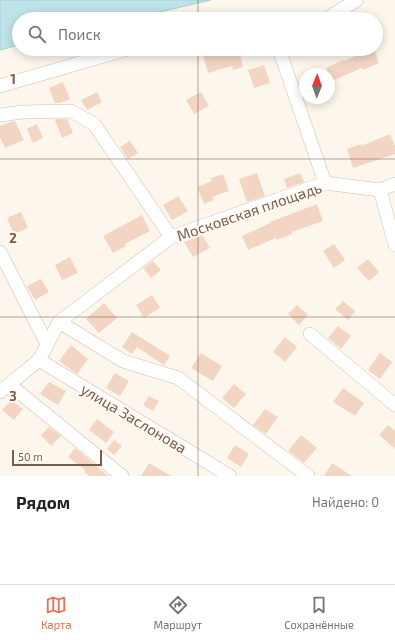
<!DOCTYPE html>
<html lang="ru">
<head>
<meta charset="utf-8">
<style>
	:root { --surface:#fff; --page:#f2f2f2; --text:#202124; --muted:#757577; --line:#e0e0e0; --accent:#e76f51 }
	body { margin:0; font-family:"Exo 2",sans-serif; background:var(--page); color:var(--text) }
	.compass { position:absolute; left:299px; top:68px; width:36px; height:36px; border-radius:50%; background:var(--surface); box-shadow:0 2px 10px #0003; rotate:1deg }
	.scale { position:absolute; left:12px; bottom:10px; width:90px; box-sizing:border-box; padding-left:4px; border:2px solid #7a5c4d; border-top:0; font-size:11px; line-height:14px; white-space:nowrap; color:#7a5c4d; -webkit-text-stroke:3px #fffaf3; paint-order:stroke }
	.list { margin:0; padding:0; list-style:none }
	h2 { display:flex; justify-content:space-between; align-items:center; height:52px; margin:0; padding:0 16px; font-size:17px }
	h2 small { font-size:13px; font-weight:400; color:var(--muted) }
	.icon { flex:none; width:22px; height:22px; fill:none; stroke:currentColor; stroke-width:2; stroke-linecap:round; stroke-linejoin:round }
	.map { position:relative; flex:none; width:395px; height:476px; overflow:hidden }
	.search { position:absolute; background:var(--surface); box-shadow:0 2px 10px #0003; left:12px; right:12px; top:12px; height:44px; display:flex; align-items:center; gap:10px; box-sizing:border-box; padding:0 14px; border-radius:22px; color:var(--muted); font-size:15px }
	.sheet { height:108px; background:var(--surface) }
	nav { display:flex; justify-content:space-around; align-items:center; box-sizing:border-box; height:56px; border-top:1px solid var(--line); background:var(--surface); font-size:11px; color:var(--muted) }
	nav a { display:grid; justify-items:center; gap:2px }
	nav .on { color:var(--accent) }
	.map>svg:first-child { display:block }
	.water { fill:#bfe3e8; stroke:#a5d3da }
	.building { fill:#f3d5c3 }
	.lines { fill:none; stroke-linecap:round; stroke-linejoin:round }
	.minor-casing { stroke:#d1beb0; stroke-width:14 }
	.minor { stroke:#fff; stroke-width:13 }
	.grid { fill:none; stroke:#7a5c4d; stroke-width:1; stroke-opacity:0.55 }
	.labels { text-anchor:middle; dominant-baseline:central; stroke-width:4; stroke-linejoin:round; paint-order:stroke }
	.street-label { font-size:15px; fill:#7a5c4d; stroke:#fffaf3 }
	.grid-label { font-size:13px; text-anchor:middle; font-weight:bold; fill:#7a5c4d; stroke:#fffaf3; stroke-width:4; stroke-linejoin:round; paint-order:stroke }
</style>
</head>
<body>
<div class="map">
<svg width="395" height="476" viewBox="0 0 395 476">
	<rect width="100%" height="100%" fill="#fdf6ec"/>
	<!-- water -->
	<polygon class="water" points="0,0 211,0 130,19 19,19 19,45 0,50"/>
	<!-- building -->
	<g class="building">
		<polygon points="225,49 239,49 243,67 233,70 232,66 208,73 203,55"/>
		<polygon points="374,49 379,63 363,70 362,68 332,81 326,68 343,60 344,61"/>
		<polygon points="264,65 270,83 254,88 248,70"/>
		<polygon points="63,82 70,99 60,103 55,103 49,88"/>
		<polygon points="97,92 102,102 87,110 81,100"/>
		<polygon points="201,92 209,106 194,114 186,100"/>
		<polygon points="58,119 67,119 73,133 62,138 55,120"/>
		<polygon points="15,121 24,140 5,148 0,137 0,126 10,122"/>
		<polygon points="37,124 43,138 33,143 27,129"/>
		<polygon points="390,134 395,146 395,154 353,168 347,149 361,144 361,146"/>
		<polygon points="130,141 138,153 128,159 120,147"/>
		<polygon points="257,173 265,196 247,202 239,179"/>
		<polygon points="300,173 304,182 287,188 284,179"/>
		<polygon points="223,174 229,191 212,197 214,200 204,204 197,187 212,181 211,178"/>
		<polygon points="178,196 188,211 172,220 163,205"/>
		<polygon points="317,204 323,221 292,232 292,234 277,240 276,238 248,250 242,236 270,223 270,222"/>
		<polygon points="21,212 28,228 14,234 7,218"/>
		<polygon points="142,215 150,231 125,244 126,246 113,253 103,236"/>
		<polygon points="202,235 210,248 193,257 184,242"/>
		<polygon points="334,244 345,260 334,268 323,251"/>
		<polygon points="70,257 78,273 62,280 55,265"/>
		<polygon points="368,259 379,272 369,281 357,268"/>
		<polygon points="153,261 161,270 151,278 143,268"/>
		<polygon points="41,279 49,292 35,300 27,286"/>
		<polygon points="152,295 160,308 144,318 136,305"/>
		<polygon points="343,301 355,311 348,320 335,309"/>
		<polygon points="104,303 117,318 99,333 86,319"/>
		<polygon points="297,305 308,315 299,325 288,314"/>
		<polygon points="338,326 351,336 341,349 328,338"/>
		<polygon points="132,332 170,356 164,365 137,347 132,354 122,347"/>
		<polygon points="285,337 297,347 285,362 273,352"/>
		<polygon points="71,345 88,359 77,374 59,361"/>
		<polygon points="201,353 222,366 213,381 191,368"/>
		<polygon points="380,353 392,362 380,379 368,370"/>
		<polygon points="115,373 129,381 120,396 106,388"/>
		<polygon points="49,382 66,391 58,405 40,394"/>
		<polygon points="234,384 246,394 234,408 222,398"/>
		<polygon points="343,388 364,403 355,416 333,402"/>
		<polygon points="149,396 159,401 153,411 143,405"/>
		<polygon points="11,400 23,409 14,420 2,410"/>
		<polygon points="265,409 278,417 266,434 253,425"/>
		<polygon points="97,419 114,432 106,443 89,430"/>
		<polygon points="388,425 395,431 395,449 379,435"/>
		<polygon points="49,427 61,436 51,446 41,435"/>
		<polygon points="301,435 317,448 304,463 288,451"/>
		<polygon points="114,440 122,446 114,455 107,449"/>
		<polygon points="235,445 249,454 241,467 227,458"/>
		<polygon points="75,448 100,469 100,470 108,476 90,476 84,472 85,470 68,457"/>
		<polygon points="149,463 171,476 141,476"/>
		<polygon points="332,463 352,476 324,476"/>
	</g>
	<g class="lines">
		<defs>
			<g id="minor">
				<polyline points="326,19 357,0"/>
				<polyline points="279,49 325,183"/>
				<polyline points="0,86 128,49"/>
				<polyline points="0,115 23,112 71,111 94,124 171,237"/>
				<polyline points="380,190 395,245"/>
				<polyline points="0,252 47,344"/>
				<polyline points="59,322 123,361 178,378 308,476"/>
				<polyline points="310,334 395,405"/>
				<polyline points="39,360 230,476"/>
				<polyline points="10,385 122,476"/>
				<polyline points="0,392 39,360 59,322 171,237 325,183 380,190 395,184"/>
			</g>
		</defs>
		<!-- minor casing -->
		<use href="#minor" class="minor-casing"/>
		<!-- minor -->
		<use href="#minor" class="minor"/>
	</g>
	<!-- grid -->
	<path class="grid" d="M198 0V19M198 49V476M0 159H395M0 317H395"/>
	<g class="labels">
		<!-- street labels -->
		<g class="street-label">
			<text transform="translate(249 211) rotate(-19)">Московская площадь</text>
			<text transform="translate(134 418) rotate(31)">улица Заслонова</text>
		</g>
	</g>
	<g class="grid-label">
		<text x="13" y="84">1</text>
		<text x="13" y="243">2</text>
		<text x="13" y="401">3</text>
	</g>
</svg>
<svg class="compass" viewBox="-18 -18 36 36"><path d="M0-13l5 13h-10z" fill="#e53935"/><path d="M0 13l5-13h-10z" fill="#757577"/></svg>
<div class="scale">50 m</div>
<div class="search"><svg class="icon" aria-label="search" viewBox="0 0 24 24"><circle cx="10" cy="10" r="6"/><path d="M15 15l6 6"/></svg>Поиск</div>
</div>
<section class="sheet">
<h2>Рядом<small>Найдено: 0</small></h2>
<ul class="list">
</ul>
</section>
<nav>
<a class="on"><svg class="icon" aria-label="map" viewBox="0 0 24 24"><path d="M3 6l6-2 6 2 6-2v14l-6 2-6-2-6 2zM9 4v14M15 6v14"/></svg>Карта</a>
<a><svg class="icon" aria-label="directions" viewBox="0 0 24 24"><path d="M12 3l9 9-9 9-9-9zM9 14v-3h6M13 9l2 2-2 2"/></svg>Маршрут</a>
<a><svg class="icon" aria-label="saved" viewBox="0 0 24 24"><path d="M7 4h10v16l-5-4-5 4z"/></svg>Сохранённые</a>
</nav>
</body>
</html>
